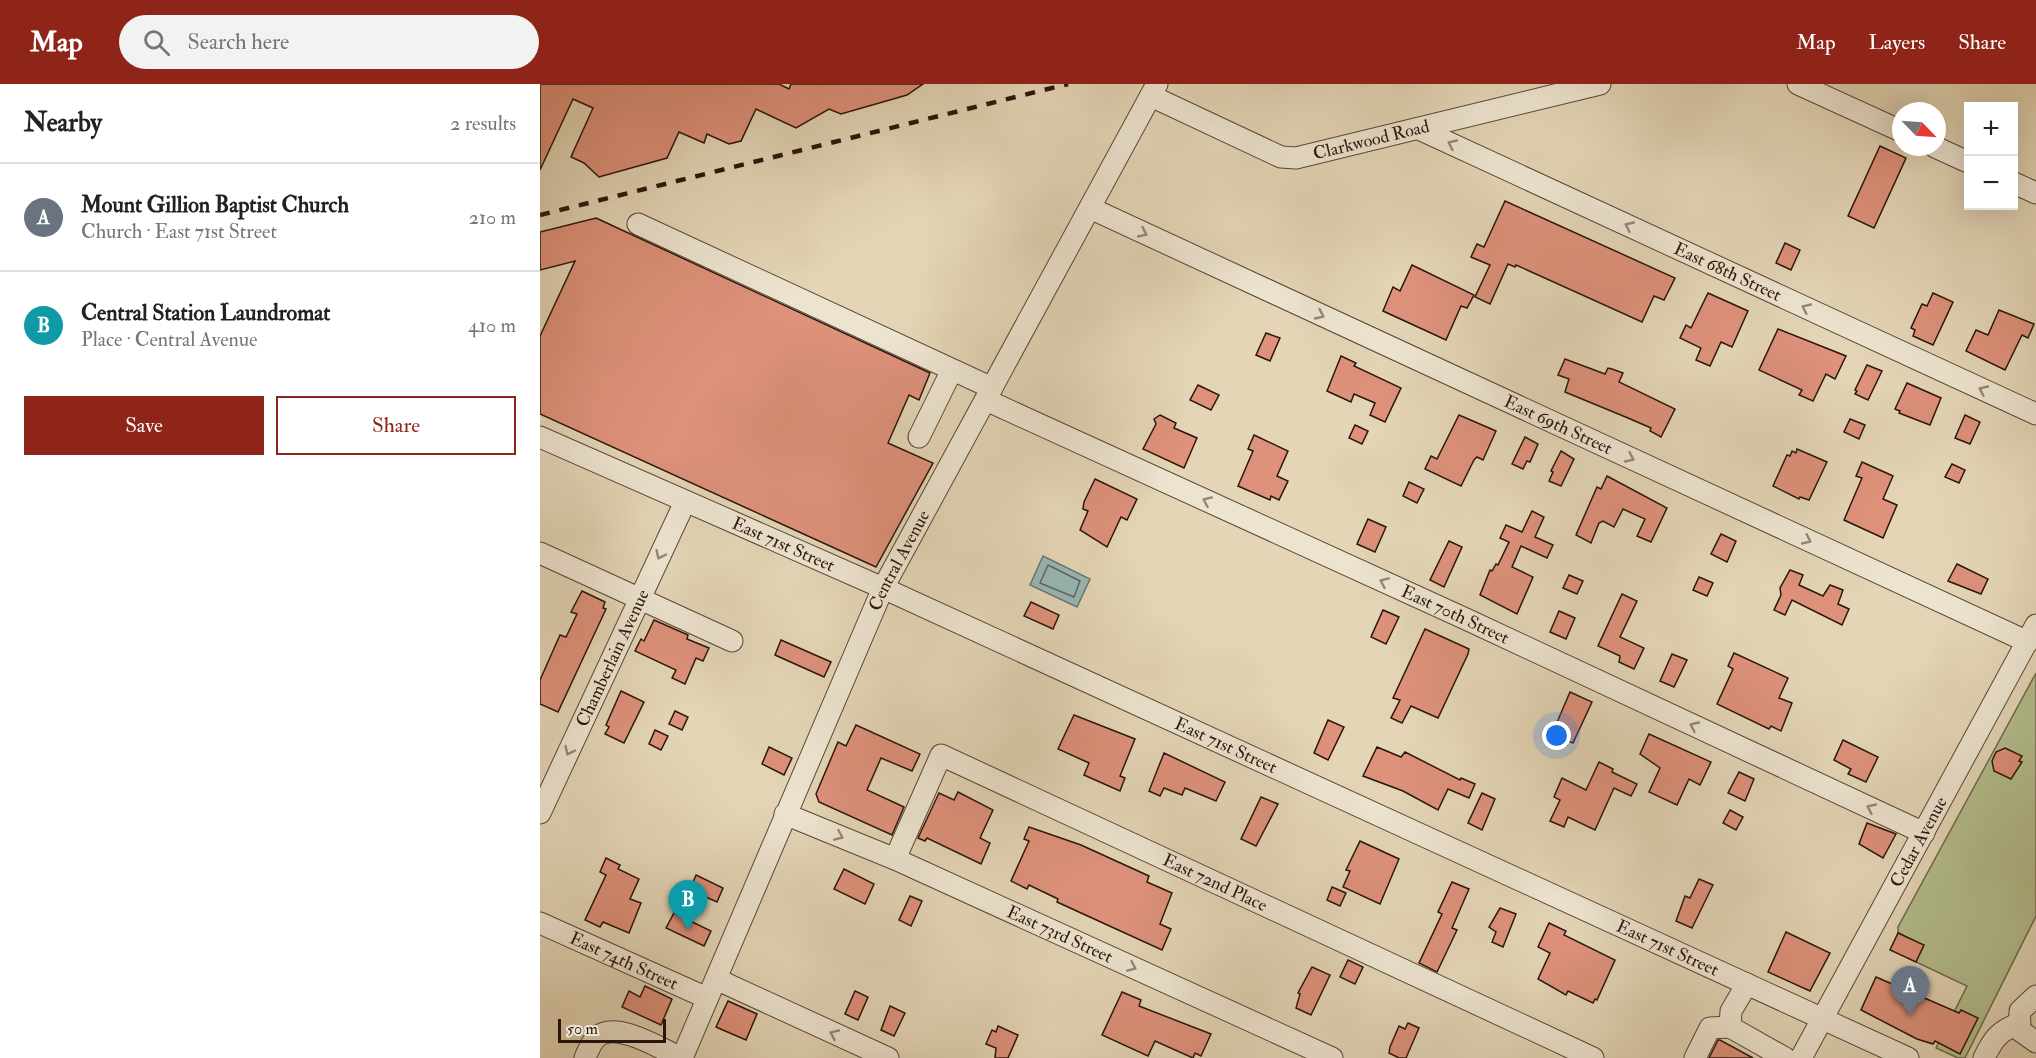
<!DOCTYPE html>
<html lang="en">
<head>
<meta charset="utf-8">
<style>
	:root { --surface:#fff; --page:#f2f2f2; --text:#222; --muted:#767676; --line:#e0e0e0; --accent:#8f2418 }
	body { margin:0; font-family:"IM FELL Double Pica",serif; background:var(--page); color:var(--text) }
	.controls { position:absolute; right:18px; top:18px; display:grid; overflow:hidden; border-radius:0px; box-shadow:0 6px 24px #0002 }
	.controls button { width:54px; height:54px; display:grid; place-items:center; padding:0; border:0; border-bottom:2px solid var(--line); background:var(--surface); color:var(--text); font:30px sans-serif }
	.compass { position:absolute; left:1352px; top:18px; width:54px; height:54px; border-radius:50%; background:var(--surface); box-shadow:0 6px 24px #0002; rotate:115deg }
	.scale { position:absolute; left:18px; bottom:15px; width:108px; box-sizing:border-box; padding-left:6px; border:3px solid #2a160b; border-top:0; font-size:16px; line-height:21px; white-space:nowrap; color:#2a160b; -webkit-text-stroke:4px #ede4d0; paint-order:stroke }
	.you { position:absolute; left:1017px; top:652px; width:21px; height:21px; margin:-15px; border:4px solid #fff; border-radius:50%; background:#1a73e8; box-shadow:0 0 0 9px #1a73e833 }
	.badge { display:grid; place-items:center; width:39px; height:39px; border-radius:50%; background:var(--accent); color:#fff; font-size:20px; font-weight:700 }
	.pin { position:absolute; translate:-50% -50px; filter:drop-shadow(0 2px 3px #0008) }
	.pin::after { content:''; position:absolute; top:32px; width:21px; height:18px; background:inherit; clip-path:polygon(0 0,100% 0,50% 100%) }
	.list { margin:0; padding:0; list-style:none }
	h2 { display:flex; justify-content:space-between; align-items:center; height:78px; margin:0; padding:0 24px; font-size:26px }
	h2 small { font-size:20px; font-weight:400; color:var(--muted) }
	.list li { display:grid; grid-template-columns:39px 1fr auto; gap:18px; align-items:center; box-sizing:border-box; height:108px; padding:0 24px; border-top:2px solid var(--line) }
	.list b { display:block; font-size:22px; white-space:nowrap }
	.list p { margin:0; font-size:20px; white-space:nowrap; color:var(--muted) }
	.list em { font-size:20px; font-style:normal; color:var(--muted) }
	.actions { display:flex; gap:12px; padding:18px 24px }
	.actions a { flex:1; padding:14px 0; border:2px solid var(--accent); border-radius:0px; text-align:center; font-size:21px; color:var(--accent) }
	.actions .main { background:var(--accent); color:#fff }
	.icon { flex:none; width:33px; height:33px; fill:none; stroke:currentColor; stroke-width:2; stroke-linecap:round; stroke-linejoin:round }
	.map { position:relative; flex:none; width:1496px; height:974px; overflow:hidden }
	header { display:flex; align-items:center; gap:36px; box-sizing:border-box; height:84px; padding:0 30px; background:var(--accent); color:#fff }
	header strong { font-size:28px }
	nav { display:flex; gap:33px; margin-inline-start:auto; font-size:21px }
	.search { width:420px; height:54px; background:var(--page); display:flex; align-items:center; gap:15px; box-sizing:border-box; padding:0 21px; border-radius:33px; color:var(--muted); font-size:22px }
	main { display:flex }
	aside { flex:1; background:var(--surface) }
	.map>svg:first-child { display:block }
	.green { fill:#b3bd8e; stroke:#6e6a4c; stroke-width:1.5 }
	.water { fill:#97b7b5; stroke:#6b7771; stroke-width:1.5 }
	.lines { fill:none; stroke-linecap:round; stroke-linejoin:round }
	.shore { stroke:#606660; stroke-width:1.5 }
	.building { fill:#de917b; stroke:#2a160b; stroke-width:1.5 }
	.minor-casing { stroke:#584636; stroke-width:23 }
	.minor { stroke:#ede4d0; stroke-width:21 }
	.rail { stroke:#2a160b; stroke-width:4.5; stroke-dasharray:10 10; stroke-linecap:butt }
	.oneway { stroke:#958777 }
	.labels { text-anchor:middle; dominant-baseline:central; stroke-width:4.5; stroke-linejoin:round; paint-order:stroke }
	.street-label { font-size:18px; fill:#2a160b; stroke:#ede4d0 }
</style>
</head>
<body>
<header>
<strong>Map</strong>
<div class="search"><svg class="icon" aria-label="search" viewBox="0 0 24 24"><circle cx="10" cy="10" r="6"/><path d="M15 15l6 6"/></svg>Search here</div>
<nav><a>Map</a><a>Layers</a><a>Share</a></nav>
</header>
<main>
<aside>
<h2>Nearby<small>2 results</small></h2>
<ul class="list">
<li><span class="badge" style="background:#6b7280">A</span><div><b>Mount Gillion Baptist Church</b><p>Church · East 71st Street</p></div><em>210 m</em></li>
<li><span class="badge" style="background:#0f9aa8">B</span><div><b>Central Station Laundromat</b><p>Place · Central Avenue</p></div><em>410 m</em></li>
</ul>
<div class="actions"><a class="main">Save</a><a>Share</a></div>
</aside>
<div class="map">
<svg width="1496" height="974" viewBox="0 0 1496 974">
	<rect width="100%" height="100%" fill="#e3d5b6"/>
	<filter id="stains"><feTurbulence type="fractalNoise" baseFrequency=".00333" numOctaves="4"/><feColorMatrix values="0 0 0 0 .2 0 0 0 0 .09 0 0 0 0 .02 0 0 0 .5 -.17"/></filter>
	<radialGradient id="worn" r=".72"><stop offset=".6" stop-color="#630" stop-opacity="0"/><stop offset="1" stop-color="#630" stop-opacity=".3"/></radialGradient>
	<!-- green -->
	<polygon class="green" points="1496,589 1496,832 1425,974 1418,974 1396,964 1427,902 1376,878 1364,852 1358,848 1358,843"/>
	<!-- water -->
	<polygon class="water" points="503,472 550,495 537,523 490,501"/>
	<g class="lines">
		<!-- shore -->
		<polygon class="shore" points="508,481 540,497 534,513 500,499"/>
	</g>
	<!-- building -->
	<g class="building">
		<polygon points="0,0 239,0 249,5 251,0 383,0 367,11 301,30 289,25 256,44 216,25 201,57 189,60 167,50 164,59 139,48 127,74 59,93 44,79 31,73 53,24 33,15 0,86"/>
		<polygon points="1340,62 1366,74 1334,144 1308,132"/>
		<polygon points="965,117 1135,194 1124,216 1114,212 1102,238 976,181 975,183 968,180 950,220 935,213 950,181 931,173 937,160 944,163"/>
		<polygon points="56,134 390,289 379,316 369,311 348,359 393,379 336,483 0,330 0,252 35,177 0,186 0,148"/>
		<polygon points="1245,159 1260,166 1251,186 1236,179"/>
		<polygon points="872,181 934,211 927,224 921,222 906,256 843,227 853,203 860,207"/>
		<polygon points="1168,209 1208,227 1192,263 1181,258 1170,282 1156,276 1161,264 1140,254 1146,241 1151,244"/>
		<polygon points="1393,209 1413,218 1393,261 1373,252 1375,246 1371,244 1382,220 1387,222"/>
		<polygon points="1459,226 1494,240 1488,254 1482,251 1465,286 1426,267 1436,246 1448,251"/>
		<polygon points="1238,245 1306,272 1295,295 1286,290 1273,317 1259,311 1262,306 1219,286"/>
		<polygon points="726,249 740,254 730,277 716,271"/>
		<polygon points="801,272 816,279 814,282 861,304 845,338 830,331 835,319 814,310 811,318 787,307"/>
		<polygon points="1025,275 1065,290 1068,284 1072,285 1083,289 1079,298 1135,325 1121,353 1110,347 1111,344 1088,334 1025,308 1029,295 1018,291"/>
		<polygon points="1327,281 1342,287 1328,316 1315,310 1317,307 1315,306"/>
		<polygon points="1367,299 1401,314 1390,341 1359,329 1360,327 1355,325"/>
		<polygon points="658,301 679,311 671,326 650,316"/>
		<polygon points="620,331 636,339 634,344 657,354 644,384 603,365 616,340 614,335"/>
		<polygon points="919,331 956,347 943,376 937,373 934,376 921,402 885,385 891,372 897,375"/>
		<polygon points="1425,331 1440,338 1430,360 1415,354"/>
		<polygon points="1310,335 1325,341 1319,355 1304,348"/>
		<polygon points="815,341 828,347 822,360 809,354"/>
		<polygon points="714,351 748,367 737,392 748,397 739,416 731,412 730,416 698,402 713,367 708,365"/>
		<polygon points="985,353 998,360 990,378 987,377 983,385 972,380"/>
		<polygon points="1257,365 1287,378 1269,416 1260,413 1259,415 1233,402 1247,371 1250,372 1252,367 1256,369"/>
		<polygon points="1021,367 1034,375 1021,402 1009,397 1013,388 1011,387"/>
		<polygon points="1322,378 1353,392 1343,415 1357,421 1343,454 1304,436 1322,394 1316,392"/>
		<polygon points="1412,380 1425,386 1419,399 1405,393"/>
		<polygon points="1067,392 1127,424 1111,458 1097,452 1105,435 1083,425 1074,443 1063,437 1059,439 1051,459 1036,451 1057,403 1061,405"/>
		<polygon points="555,395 597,415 587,436 581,433 567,463 540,446 548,427 543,425 544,418"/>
		<polygon points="869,398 884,405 877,419 863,412"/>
		<polygon points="992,427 1004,433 995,453 1013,461 1007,474 981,462 972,483 993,493 977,530 940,511 950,486 952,487 956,480 958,481 969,458 960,454 966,441 982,448"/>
		<polygon points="828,435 846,443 835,468 817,460"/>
		<polygon points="1181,450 1196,457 1187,478 1171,470"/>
		<polygon points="909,457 922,463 904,503 890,496"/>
		<polygon points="1417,480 1448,495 1441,510 1408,497"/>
		<polygon points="1250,486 1263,491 1259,501 1283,512 1290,501 1303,506 1298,520 1309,525 1302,541 1252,516 1245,531 1234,526 1241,511 1240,504"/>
		<polygon points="1029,491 1043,497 1037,510 1023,504"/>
		<polygon points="1159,493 1173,499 1167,512 1153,506"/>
		<polygon points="42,507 65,518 63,524 66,525 18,628 0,620 0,596 20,551 26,553 37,530 31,528"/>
		<polygon points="1082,510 1097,517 1080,553 1104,564 1094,585 1079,578 1080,572 1058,562"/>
		<polygon points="491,518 519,531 513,545 484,532"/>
		<polygon points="843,526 859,533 846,560 831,553"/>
		<polygon points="1019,527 1035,534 1026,555 1010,548"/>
		<polygon points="114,536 148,551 147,555 169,564 163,577 156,574 145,600 132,594 136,586 95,567 101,555 104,557"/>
		<polygon points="885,545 929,565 928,570 898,634 871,622 862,639 851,634 860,616 853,614"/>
		<polygon points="241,556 291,578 284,593 235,571"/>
		<polygon points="1194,569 1248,594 1239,614 1252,619 1241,647 1231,642 1229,645 1177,620 1193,585 1188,582"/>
		<polygon points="1132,570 1147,576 1134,603 1120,597"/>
		<polygon points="81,607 104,618 84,659 65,650 69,643 66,641"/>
		<polygon points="1030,608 1052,618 1033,659 1028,657 1027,661 1014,655 1016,651 1012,650"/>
		<polygon points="135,627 148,633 142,646 129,640"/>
		<polygon points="534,631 595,655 580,692 585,694 580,707 544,691 549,679 518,665"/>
		<polygon points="788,636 804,643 788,676 774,669"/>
		<polygon points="316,641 380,670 372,687 341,674 327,706 364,723 352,751 279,718 276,710 298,658 306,662"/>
		<polygon points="115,646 128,652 121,666 109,660"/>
		<polygon points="1109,650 1171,678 1160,701 1149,695 1137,721 1109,708 1120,684 1100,670"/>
		<polygon points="1303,656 1338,673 1326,698 1308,690 1311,685 1294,676"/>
		<polygon points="229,663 252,674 244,691 222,680"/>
		<polygon points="837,663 861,673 865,668 920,696 921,694 935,700 929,714 908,705 898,726 863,707 823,692"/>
		<polygon points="1465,664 1482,672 1479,677 1482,678 1471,695 1454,687 1452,677 1456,668"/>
		<polygon points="624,669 685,698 676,717 645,704 642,711 624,704 620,712 609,707"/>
		<polygon points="1059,678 1073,685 1072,688 1097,700 1091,712 1074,704 1055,746 1028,733 1024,743 1010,737 1020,716 1014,713 1022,694 1046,706"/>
		<polygon points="1199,688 1214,695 1205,717 1188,709"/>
		<polygon points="418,708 453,726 440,754 450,759 441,780 387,754 385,757 378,754 399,709 414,716"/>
		<polygon points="942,709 955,715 942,746 928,739"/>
		<polygon points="721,713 738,720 716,762 701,755"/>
		<polygon points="1190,726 1203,733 1196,746 1183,739"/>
		<polygon points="1327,739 1356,750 1343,774 1319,760"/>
		<polygon points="489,743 541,761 609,792 607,798 632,809 620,840 631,845 622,866 517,818 518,815 489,801 487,805 471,797 489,757 484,755"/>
		<polygon points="820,757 859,775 840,820 803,803 810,787 806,786"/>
		<polygon points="66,774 80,781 78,785 99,795 90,815 101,819 89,849 63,838 60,843 45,836 66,791 60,788"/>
		<polygon points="304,785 334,800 325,820 294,805"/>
		<polygon points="156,791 183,804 177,818 150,806"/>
		<polygon points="1159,795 1173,801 1152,844 1136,837 1145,812 1150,814"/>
		<polygon points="912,798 929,805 912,844 917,846 897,888 879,879 902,830 898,828"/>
		<polygon points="792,803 806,809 800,822 787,816"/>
		<polygon points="370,812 382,817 371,842 359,836"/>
		<polygon points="960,824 976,830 963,863 952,858 956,848 949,843"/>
		<polygon points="134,829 171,847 164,862 126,844"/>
		<polygon points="1009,839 1026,847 1024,851 1075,876 1057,916 1055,915 1053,919 1028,907 1026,911 998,895 1010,869 998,863"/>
		<polygon points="1246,848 1290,869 1270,907 1228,888"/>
		<polygon points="1358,849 1384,861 1376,878 1350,866"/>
		<polygon points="808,876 823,883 815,900 800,893"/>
		<polygon points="772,883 790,891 771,931 756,924 760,910 758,909"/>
		<polygon points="1336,893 1419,929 1421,926 1438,934 1420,970 1395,957 1393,960 1377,955 1321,926"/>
		<polygon points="105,902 132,915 121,941 82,923 89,907 100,913"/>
		<polygon points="315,907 328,913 318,936 305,930"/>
		<polygon points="582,908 601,916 599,922 671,950 661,972 655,969 653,974 615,957 608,972 562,951"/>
		<polygon points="188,917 217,930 206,956 176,943"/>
		<polygon points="350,922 365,929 354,952 341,946"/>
		<polygon points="868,939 879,944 866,974 859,974 849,969 850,963 859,942 865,945"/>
		<polygon points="458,942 478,951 468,974 455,974 456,964 446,960 452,946 456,948"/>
		<polygon points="1178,956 1180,956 1213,974 1169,974"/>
	</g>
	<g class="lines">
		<defs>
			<g id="minor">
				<polyline points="1258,0 1361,47"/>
				<path id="s1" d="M611 12 741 73 756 74 1060 0"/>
				<path id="s2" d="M879 45 1496 330"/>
				<polyline points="1395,63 1428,78"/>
				<polyline points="1474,99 1496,109"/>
				<path id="s3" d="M550 124 1488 558"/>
				<polyline points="98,140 452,304"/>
				<path id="s4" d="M446 316 928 536 1384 749"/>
				<path id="s5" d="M0 353 343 504 1368 974"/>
				<polyline points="379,353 412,286"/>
				<polyline points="0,469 192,557"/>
				<path id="s6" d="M0 729 145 418"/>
				<path id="s7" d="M245 730 355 775 792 974"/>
				<path id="s8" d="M355 775 401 671 1053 974"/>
				<path id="s9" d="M0 839 167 914"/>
				<polyline points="176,895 348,974"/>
				<polyline points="1496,912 1480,927 1479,946 1496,958"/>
				<polyline points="1190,943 1191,927 1207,900"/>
				<path d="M45 974C48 967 51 958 57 953 76 936 121 965 141 974"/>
				<path id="s10" d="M142 974 343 504 617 0"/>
				<polyline points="1155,974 1170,944 1190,943 1245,974"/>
				<path id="s11" d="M1261 974 1496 541"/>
				<path d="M1444 974C1453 955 1459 947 1480 939"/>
			</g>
		</defs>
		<!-- minor casing -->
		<use href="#minor" class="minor-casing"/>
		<!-- minor -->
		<use href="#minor" class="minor"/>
		<!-- rail -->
		<polyline class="rail" points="0,131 528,0"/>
	</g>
	<!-- one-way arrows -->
	<defs><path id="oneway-chevron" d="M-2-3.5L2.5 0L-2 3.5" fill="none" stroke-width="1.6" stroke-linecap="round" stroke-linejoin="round" transform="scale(1.5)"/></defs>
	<g class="oneway">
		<use href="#oneway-chevron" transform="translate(912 60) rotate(-155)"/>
		<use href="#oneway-chevron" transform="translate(1089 142) rotate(-155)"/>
		<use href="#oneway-chevron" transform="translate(603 149) rotate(25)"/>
		<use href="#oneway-chevron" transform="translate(1266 224) rotate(-155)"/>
		<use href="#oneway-chevron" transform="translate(780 231) rotate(25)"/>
		<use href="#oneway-chevron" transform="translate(1443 306) rotate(-155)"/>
		<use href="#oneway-chevron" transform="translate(1090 374) rotate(25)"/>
		<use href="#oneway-chevron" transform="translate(667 417) rotate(-156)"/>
		<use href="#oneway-chevron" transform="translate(1267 456) rotate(25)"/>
		<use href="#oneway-chevron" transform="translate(120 471) rotate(115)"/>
		<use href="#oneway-chevron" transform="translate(844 498) rotate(-156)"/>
		<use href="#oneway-chevron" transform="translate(1154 642) rotate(-155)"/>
		<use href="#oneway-chevron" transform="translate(29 667) rotate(115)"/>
		<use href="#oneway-chevron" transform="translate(1331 724) rotate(-155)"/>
		<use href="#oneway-chevron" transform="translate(299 752) rotate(23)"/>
		<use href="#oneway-chevron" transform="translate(592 883) rotate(24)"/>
		<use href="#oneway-chevron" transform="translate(294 950) rotate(-155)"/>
	</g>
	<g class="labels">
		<!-- street labels -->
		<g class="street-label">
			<text stroke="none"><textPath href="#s1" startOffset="236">Clarkwood Road</textPath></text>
			<text stroke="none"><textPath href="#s2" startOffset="340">East 68th Street</textPath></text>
			<text stroke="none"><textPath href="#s3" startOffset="516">East 69th Street</textPath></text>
			<text stroke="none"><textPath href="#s5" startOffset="266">East 71st Street</textPath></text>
			<text stroke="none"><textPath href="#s10" startOffset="543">Central Avenue</textPath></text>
			<text stroke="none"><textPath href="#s4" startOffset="516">East 70th Street</textPath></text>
			<text stroke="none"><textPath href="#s6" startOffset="171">Chamberlain Avenue</textPath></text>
			<text stroke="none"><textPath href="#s5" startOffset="752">East 71st Street</textPath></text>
			<text stroke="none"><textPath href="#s11" startOffset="246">Cedar Avenue</textPath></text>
			<text stroke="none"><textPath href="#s8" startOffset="416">East 72nd Place</textPath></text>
			<text stroke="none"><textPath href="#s7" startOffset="300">East 73rd Street</textPath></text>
			<text stroke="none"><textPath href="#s5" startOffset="1238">East 71st Street</textPath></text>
			<text stroke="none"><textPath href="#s9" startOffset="92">East 74th Street</textPath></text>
		</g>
	</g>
	<rect width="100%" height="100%" filter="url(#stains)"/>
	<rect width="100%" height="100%" fill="url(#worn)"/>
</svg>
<div class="controls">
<button>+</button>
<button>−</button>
</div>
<svg class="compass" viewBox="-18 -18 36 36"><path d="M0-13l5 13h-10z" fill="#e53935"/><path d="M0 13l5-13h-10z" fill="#767676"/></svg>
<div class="scale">50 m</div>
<div class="you"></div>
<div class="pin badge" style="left:1370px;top:932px;background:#6b7280">A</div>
<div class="pin badge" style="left:148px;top:846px;background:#0f9aa8">B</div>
</div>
</main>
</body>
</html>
